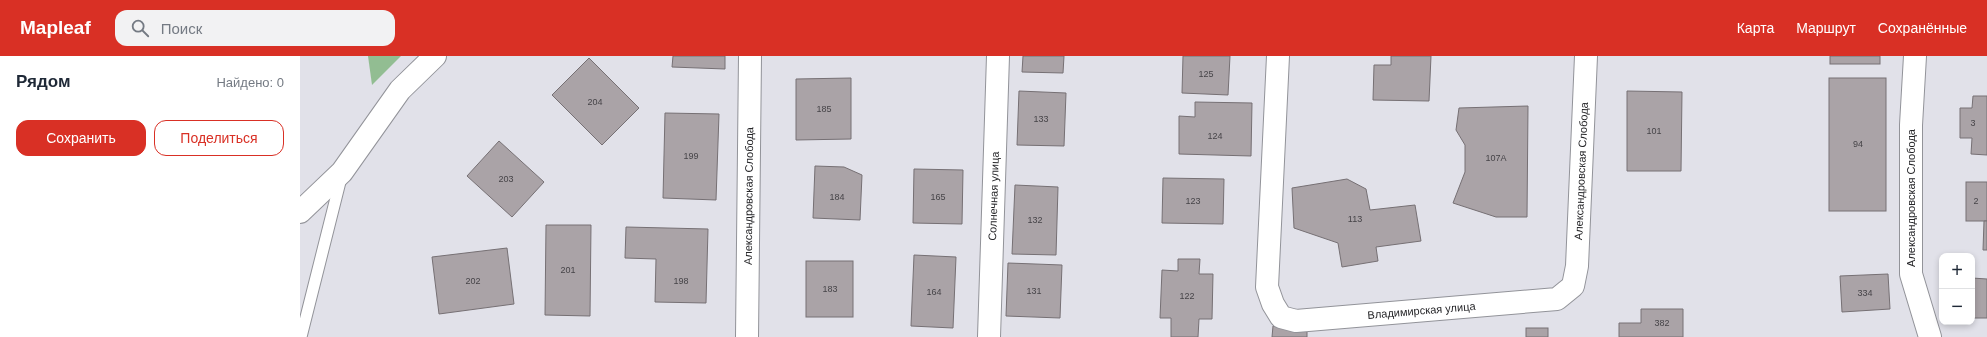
<!DOCTYPE html>
<html lang="ru">
<head>
<meta charset="utf-8">
<style>
	:root { --surface:#fff; --page:#f2f2f3; --text:#1f2937; --muted:#747a83; --line:#e0e1e3; --accent:#d93025 }
	body { margin:0; font-family:Arial,sans-serif; background:var(--page); color:var(--text) }
	.controls { position:absolute; right:12px; bottom:12px; display:grid; overflow:hidden; border-radius:8px; box-shadow:0 2px 6px #0003 }
	.controls button { width:36px; height:36px; display:grid; place-items:center; padding:0; border:0; border-bottom:1px solid var(--line); background:var(--surface); color:var(--text); font:20px sans-serif }
	.list { margin:0; padding:0; list-style:none }
	h2 { display:flex; justify-content:space-between; align-items:center; height:52px; margin:0; padding:0 16px; font-size:17px }
	h2 small { font-size:13px; font-weight:400; color:var(--muted) }
	.actions { display:flex; gap:8px; padding:12px 16px }
	.actions a { flex:1; padding:9px 0; border:1px solid var(--accent); border-radius:12px; text-align:center; font-size:14px; color:var(--accent) }
	.actions .main { background:var(--accent); color:#fff }
	.icon { flex:none; width:22px; height:22px; fill:none; stroke:currentColor; stroke-width:2; stroke-linecap:round; stroke-linejoin:round }
	.map { position:relative; flex:none; width:1687px; height:281px; overflow:hidden }
	header { display:flex; align-items:center; gap:24px; box-sizing:border-box; height:56px; padding:0 20px; background:var(--accent); color:#fff }
	header strong { font-size:19px }
	nav { display:flex; gap:22px; margin-inline-start:auto; font-size:14px }
	.search { width:280px; height:36px; background:var(--page); display:flex; align-items:center; gap:10px; box-sizing:border-box; padding:0 14px; border-radius:12px; color:var(--muted); font-size:15px }
	main { display:flex }
	aside { flex:1; background:var(--surface) }
	.map>svg:first-child { display:block }
	.green { fill:#92bd92 }
	.building { fill:#aaa3a7; stroke:#767074 }
	.lines { fill:none; stroke-linecap:round; stroke-linejoin:round }
	.lane-casing { stroke:#929399; stroke-width:13 }
	.street-casing { stroke:#929399; stroke-width:24 }
	.lane { stroke:#fff; stroke-width:11 }
	.street { stroke:#fff; stroke-width:22 }
	.labels { text-anchor:middle; dominant-baseline:central; stroke-width:3; stroke-linejoin:round; paint-order:stroke }
	.number-label { font-size:9px; fill:#464448 }
	.street-label { font-size:11px; fill:#252528; stroke:#fff }
</style>
</head>
<body>
<header>
<strong>Mapleaf</strong>
<div class="search"><svg class="icon" aria-label="search" viewBox="0 0 24 24"><circle cx="10" cy="10" r="6"/><path d="M15 15l6 6"/></svg>Поиск</div>
<nav><a>Карта</a><a>Маршрут</a><a>Сохранённые</a></nav>
</header>
<main>
<aside>
<h2>Рядом<small>Найдено: 0</small></h2>
<ul class="list">
</ul>
<div class="actions"><a class="main">Сохранить</a><a>Поделиться</a></div>
</aside>
<div class="map">
<svg width="1687" height="281" viewBox="0 0 1687 281">
	<rect width="100%" height="100%" fill="#e1e1e9"/>
	<!-- green -->
	<polygon class="green" points="68,0 101,0 72,29"/>
	<!-- building -->
	<g class="building">
		<polygon points="373,0 425,0 425,13 372,11"/>
		<polygon points="723,0 764,0 763,17 722,16"/>
		<polygon points="883,0 930,0 928,39 882,37"/>
		<polygon points="1091,0 1131,0 1129,45 1073,44 1074,9 1091,9"/>
		<rect x="1530" y="0" width="50" height="8"/>
		<polygon points="289,2 339,52 302,89 252,39"/>
		<polygon points="551,22 551,83 496,84 496,23"/>
		<rect x="1529" y="22" width="57" height="133"/>
		<polygon points="719,35 766,37 764,90 717,89"/>
		<polygon points="1327,35 1382,36 1381,115 1327,115"/>
		<polygon points="1673,40 1687,40 1687,99 1671,98 1672,82 1660,82 1660,52 1672,52"/>
		<polygon points="895,46 952,47 951,100 879,98 879,60 895,61"/>
		<polygon points="1228,50 1227,161 1196,161 1153,147 1165,116 1165,89 1156,74 1159,52"/>
		<polygon points="365,57 419,58 416,144 363,142"/>
		<polygon points="199,85 244,126 212,161 167,120"/>
		<polygon points="515,110 544,111 562,119 560,164 513,162"/>
		<polygon points="614,113 663,114 662,168 613,167"/>
		<polygon points="863,122 924,123 923,168 862,167"/>
		<polygon points="1047,123 1066,133 1070,154 1115,149 1121,185 1076,191 1078,205 1042,211 1038,187 994,172 992,132"/>
		<rect x="1666" y="126" width="21" height="39"/>
		<polygon points="715,129 758,131 756,199 712,198"/>
		<polygon points="1684,165 1687,165 1687,194 1683,194"/>
		<polygon points="246,169 291,169 290,260 245,259"/>
		<polygon points="326,171 408,173 406,247 355,246 356,203 325,202"/>
		<polygon points="207,192 214,248 139,258 132,201"/>
		<polygon points="614,199 656,201 653,272 611,270"/>
		<polygon points="878,203 900,203 899,218 913,218 912,263 899,263 898,281 871,281 871,262 860,262 862,214 878,215"/>
		<rect x="506" y="205" width="47" height="56"/>
		<polygon points="708,207 762,209 760,262 706,260"/>
		<polygon points="1588,218 1590,253 1542,256 1540,220"/>
		<polygon points="1672,222 1687,223 1687,262 1672,262"/>
		<polygon points="1341,253 1383,253 1383,281 1319,281 1319,267 1341,267"/>
		<polygon points="973,270 1007,273 1007,281 972,281"/>
		<rect x="1226" y="272" width="22" height="9"/>
	</g>
	<g class="lines">
		<defs>
			<polyline id="lane" points="1,281 41,122"/>
			<g id="street">
				<path id="s1" d="M978 0 967 231 973 248 981 261 996 265 1257 243 1273 230 1277 210 1286 0"/>
				<polyline points="1615,0 1611,69 1611,218 1630,281"/>
				<polyline points="0,156 42,116 100,34 135,0"/>
				<path id="s2" d="M447 281 450 0"/>
				<path id="s3" d="M689 281 698 0"/>
			</g>
		</defs>
		<!-- lane casing -->
		<use href="#lane" class="lane-casing"/>
		<!-- street casing -->
		<use href="#street" class="street-casing"/>
		<!-- lane -->
		<use href="#lane" class="lane"/>
		<!-- street -->
		<use href="#street" class="street"/>
	</g>
	<g class="labels">
		<!-- number labels -->
		<g class="number-label">
			<text x="906" y="18">125</text>
			<text x="295" y="46">204</text>
			<text x="524" y="53">185</text>
			<text x="741" y="63">133</text>
			<text x="1673" y="67">3</text>
			<text x="1354" y="75">101</text>
			<text x="915" y="80">124</text>
			<text x="1558" y="88">94</text>
			<text x="391" y="100">199</text>
			<text x="1196" y="102">107А</text>
			<text x="206" y="123">203</text>
			<text x="537" y="141">184</text>
			<text x="638" y="141">165</text>
			<text x="893" y="145">123</text>
			<text x="1676" y="145">2</text>
			<text x="1055" y="163">113</text>
			<text x="735" y="164">132</text>
			<text x="268" y="214">201</text>
			<text x="173" y="225">202</text>
			<text x="381" y="225">198</text>
			<text x="530" y="233">183</text>
			<text x="734" y="235">131</text>
			<text x="634" y="236">164</text>
			<text x="1565" y="237">334</text>
			<text x="887" y="240">122</text>
			<text x="1362" y="267">382</text>
		</g>
		<!-- street labels -->
		<g class="street-label">
			<text stroke="none"><textPath href="#s1" startOffset="678">Александровская Слобода</textPath></text>
			<text stroke="none"><textPath href="#s2" startOffset="141">Александровская Слобода</textPath></text>
			<text stroke="none"><textPath href="#s3" startOffset="141">Солнечная улица</textPath></text>
			<text transform="translate(1611 142) rotate(-90)">Александровская Слобода</text>
			<text stroke="none"><textPath href="#s1" startOffset="406">Владимирская улица</textPath></text>
		</g>
	</g>
</svg>
<div class="controls">
<button>+</button>
<button>−</button>
</div>
</div>
</main>
</body>
</html>
